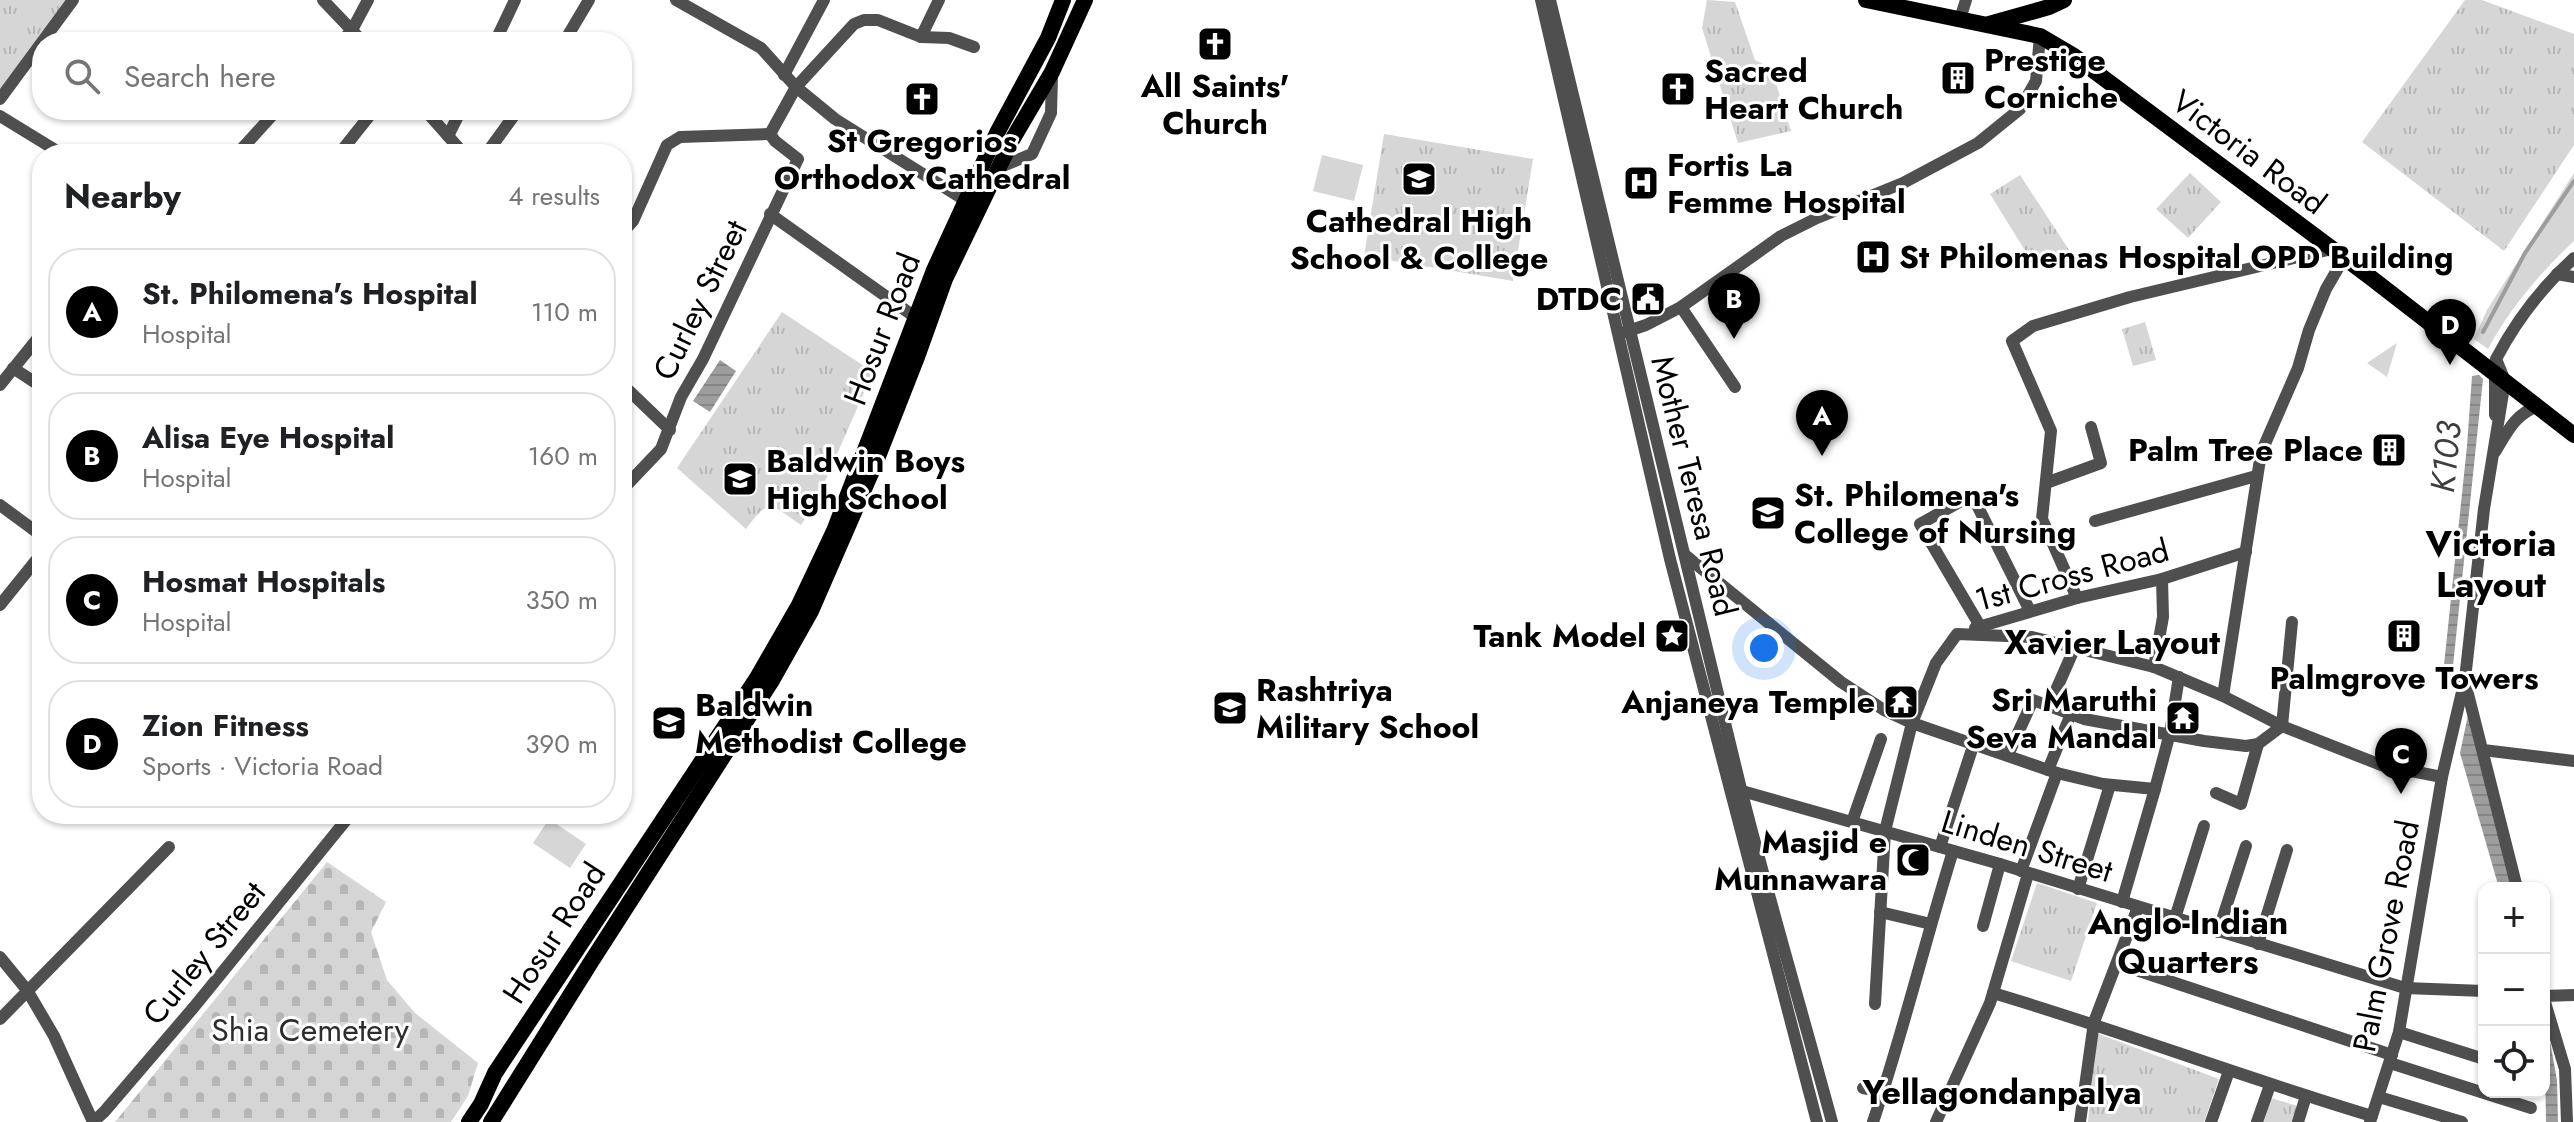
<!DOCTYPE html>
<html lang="en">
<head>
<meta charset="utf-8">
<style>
	:root { --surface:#fff; --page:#f6f6f6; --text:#202124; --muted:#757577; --line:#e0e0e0; --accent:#000 }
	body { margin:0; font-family:Jost,sans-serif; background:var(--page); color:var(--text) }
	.controls { position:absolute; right:24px; bottom:24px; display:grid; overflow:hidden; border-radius:16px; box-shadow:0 2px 6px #0004 }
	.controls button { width:72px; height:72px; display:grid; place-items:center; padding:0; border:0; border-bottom:2px solid var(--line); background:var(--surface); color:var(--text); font:40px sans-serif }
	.you { position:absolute; left:1764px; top:648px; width:28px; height:28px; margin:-20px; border:6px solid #fff; border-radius:50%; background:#1a73e8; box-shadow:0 0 0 12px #1a73e833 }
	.badge { display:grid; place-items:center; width:52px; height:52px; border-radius:50%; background:var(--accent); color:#fff; font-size:26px; font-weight:700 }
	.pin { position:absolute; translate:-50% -66px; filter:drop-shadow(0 2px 4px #0008) }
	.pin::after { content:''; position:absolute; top:42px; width:28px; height:24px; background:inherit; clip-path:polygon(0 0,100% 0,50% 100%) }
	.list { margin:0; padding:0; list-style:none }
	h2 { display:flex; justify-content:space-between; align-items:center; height:104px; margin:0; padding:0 32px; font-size:34px }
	h2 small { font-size:26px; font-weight:400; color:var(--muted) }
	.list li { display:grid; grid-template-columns:52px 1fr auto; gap:24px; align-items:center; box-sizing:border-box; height:128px; margin:0 16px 16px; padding:0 16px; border:2px solid var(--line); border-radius:32px }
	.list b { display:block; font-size:30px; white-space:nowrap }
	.list p { margin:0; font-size:26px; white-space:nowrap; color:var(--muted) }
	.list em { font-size:26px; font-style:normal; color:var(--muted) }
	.icon { flex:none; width:44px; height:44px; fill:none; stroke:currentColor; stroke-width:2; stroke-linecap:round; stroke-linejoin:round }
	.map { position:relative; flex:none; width:2574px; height:1122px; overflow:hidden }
	.search { position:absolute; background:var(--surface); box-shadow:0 2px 6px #0004; left:32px; top:32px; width:600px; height:88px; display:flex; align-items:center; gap:20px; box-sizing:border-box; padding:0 28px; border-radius:32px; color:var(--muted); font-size:30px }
	.panel { position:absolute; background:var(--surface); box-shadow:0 2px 6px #0004; left:32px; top:144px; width:600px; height:680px; border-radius:32px }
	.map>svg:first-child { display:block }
	.green { fill:#d6d6d6 }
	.cemetery { fill:url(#cemetery-stones) }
	.park { fill:url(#park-tufts) }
	.water { fill:url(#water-rules) }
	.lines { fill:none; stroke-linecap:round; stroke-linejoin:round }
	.stream { stroke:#9d9d9d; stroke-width:4 }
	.minor { stroke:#4f4f4f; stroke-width:12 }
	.major { stroke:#000; stroke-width:16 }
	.labels { text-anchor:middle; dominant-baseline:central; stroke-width:6; stroke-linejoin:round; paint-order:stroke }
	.poi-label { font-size:32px; font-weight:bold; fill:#000; stroke:#fff; text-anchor:start }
	.street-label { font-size:32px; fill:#000; stroke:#fff }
	.park-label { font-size:32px; fill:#2d2d2d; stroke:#fff }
	.water-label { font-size:34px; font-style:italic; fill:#3e3e3e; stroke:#fff }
	.neighbourhood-label { font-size:34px; font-weight:bold; fill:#000; stroke:#fff }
	.quarter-label { font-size:36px; font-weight:bold; fill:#000; stroke:#fff }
</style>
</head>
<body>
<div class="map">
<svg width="2574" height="1122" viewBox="0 0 2574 1122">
	<defs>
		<pattern id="cemetery-stones" width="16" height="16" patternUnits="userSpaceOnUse" patternTransform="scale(2)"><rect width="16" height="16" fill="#d6d6d6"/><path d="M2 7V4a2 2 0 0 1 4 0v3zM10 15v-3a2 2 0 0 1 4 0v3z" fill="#b6b6b6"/></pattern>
		<pattern id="park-tufts" width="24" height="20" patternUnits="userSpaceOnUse" patternTransform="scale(2)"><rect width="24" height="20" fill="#d6d6d6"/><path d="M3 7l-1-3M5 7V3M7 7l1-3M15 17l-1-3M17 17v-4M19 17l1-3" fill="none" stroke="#b6b6b6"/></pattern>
		<pattern id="water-rules" width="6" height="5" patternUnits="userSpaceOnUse" patternTransform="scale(2)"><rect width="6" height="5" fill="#9d9d9d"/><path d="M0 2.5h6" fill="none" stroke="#858585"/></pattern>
	</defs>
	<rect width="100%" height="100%" fill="#fff"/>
	<!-- green -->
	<g class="green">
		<polygon points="1322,155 1363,165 1354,201 1313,191"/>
		<path d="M2574 173V241C2540 273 2510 308 2488 349L2474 339 2487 310Z"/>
		<polygon points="2397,343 2387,377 2367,363"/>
		<polygon points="549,819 586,844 570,868 533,843"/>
	</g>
	<!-- cemetery -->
	<polygon class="cemetery" points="327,862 386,902 371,932 387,980 415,1013 478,1063 468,1096 451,1122 115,1122"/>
	<!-- park -->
	<g class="park">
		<polygon points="0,0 67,0 0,93"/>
		<polygon points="1707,0 1735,2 1755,60 1771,68 1791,131 1738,143 1702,28"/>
		<polygon points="2465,0 2482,0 2574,34 2574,145 2504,251 2362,142"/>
		<polygon points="1384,134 1533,159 1513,281 1364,256"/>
		<polygon points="2190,173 2221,202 2188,238 2156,209"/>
		<polygon points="2020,175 2071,253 2037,270 1990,194"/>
		<path d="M782 312 873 372 816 502 801 525C770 504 770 497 746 529L677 468Z"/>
		<polygon points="2145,322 2156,360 2133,366 2122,329"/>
		<polygon points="2037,883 2097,903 2071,981 2011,961"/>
		<polygon points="2096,1033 2219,1079 2204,1122 2088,1122"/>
		<polygon points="2271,1098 2298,1106 2293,1122 2264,1122"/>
	</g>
	<!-- water -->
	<g class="water">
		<polygon points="720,360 736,371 710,412 693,401"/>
		<polygon points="2479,375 2483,379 2451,685 2442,684 2467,446 2472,376"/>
		<polygon points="2468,715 2514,888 2499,888 2460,753"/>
		<polygon points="2544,1009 2557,1080 2558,1122 2546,1122"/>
	</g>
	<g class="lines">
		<!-- stream -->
		<polyline class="stream" points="2483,332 2525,253 2574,181"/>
		<!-- minor -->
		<g class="minor">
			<polyline points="323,0 363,42"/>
			<polyline points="676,0 761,48 796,87 835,119 971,204"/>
			<polyline points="1541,0 1670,559 1817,1122"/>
			<path d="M1550 0C1613 263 1676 526 1741 789 1769 900 1802 1011 1832 1122"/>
			<polyline points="1960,19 1966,0"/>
			<polyline points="921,37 939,0"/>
			<polyline points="341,42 352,30 368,0"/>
			<polyline points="495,42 515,0"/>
			<polyline points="564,42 589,0"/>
			<polyline points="784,75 824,0"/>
			<polyline points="0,99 73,0"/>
			<polyline points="425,110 464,154"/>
			<polyline points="0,116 62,154"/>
			<polyline points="770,134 796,87 854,24 864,20 878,20 921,37 949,38 974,47"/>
			<polyline points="448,136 461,110"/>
			<polyline points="237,154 277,110"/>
			<polyline points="339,154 374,110"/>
			<polyline points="486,154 518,110"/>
			<polyline points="998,168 1032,154 1051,113 1052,76"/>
			<polyline points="770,214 915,317"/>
			<polyline points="622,233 633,221 667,145 680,137 770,134"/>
			<polyline points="2557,274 2574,277"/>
			<polyline points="1681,307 1735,387"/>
			<polyline points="1622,333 1646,325 1681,307 1781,236 1817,218 1903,183 1978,143 2020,109 2036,81 2040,36"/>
			<polyline points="13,368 42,387"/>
			<polyline points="2495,374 2495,415"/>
			<polyline points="622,384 670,430"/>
			<polyline points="0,385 42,333"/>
			<path d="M2495 452C2507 432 2515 414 2538 406"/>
			<polyline points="2046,483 2101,463 2091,427"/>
			<polyline points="622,490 661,449 681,397 703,359 798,159 775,141 770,134"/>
			<polyline points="0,505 42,536"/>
			<polyline points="2095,521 2256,476"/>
			<polyline points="1685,555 1841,682 1884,710 1912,723 2057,773 2103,784 2155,789 2170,733 2179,677"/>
			<polyline points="2077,598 2042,519 2051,431 2012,341 2033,326 2130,297 2332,249"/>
			<polyline points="0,605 42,553"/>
			<polyline points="1980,626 1920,524 1972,495 2030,611"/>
			<polyline points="1975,628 2077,598 2162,579 2246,552"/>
			<polyline points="2154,667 2163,617 2162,579"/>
			<polyline points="2465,682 2517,888"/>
			<polyline points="2223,696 2261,453 2298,368 2309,330 2326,289 2344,258"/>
			<polyline points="2049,706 2075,647"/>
			<polyline points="2483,750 2574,761"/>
			<polyline points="2008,755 2033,700 2084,719 2204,741 2246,746 2258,744 2282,726 2292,622"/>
			<polyline points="2048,770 2071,714"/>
			<polyline points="1736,792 1742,791 2000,864 2405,988 2484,991"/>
			<polyline points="2216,793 2241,804 2258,744"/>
			<polyline points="1852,822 1881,739"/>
			<polyline points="1940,847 1974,743"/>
			<polyline points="2021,871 2057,773"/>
			<polyline points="2078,889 2110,785"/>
			<polyline points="2122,902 2155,789"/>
			<polyline points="1880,912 1931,924"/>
			<polyline points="2175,918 2204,826"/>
			<polyline points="1983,926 2000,864"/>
			<polyline points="2218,932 2246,846"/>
			<polyline points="2258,944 2287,850"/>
			<polyline points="0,957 27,990 54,1036 93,1122"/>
			<polyline points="2118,964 2392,1055"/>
			<path d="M1993 993C2121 1031 2245 1078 2372 1116"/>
			<polyline points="2544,996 2574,995"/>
			<polyline points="2544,999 2565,1069 2567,1122"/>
			<polyline points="1875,1004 1885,831 1912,723 1936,663 1957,634 2032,637 2154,667 2223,696 2282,726 2381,765 2442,777"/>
			<polyline points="0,1019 169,847"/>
			<polyline points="2399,1032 2484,1059"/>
			<polyline points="2390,1063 2531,1108"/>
			<polyline points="1863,1088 1883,1092"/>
			<polyline points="2379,1097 2462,1122"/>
			<polyline points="93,1122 104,1112 194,1007 351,814"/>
			<path d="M1873 1122C1903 1033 1925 941 1953 851"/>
			<polyline points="1936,1122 1990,1003 2028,874"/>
			<polyline points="2080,1122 2094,1022 2138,907"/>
			<polyline points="2211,1122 2229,1071"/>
			<polyline points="2257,1122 2270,1085"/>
			<polyline points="2298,1122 2306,1096"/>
			<path d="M2370 1122 2399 1032 2442 777 2465 679 2484 509 2505 381 2496 359C2516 321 2542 287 2574 258"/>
		</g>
		<!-- major -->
		<g class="major">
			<polyline points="1866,0 2040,36 2074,56 2370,277 2574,435"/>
			<polyline points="1989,24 2049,7 2064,0"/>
			<polyline points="469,1122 481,1104 495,1073 757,678 799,605 834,531 934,270 997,133 1048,38 1063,0"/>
			<polyline points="491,1122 591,962 771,682 811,611 875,464 917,357 945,279 1012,140 1052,72 1085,0"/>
		</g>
	</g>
	<!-- icons -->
	<defs>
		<symbol id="church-square" viewBox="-11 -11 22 22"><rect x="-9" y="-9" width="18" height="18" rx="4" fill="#000" stroke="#fff"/><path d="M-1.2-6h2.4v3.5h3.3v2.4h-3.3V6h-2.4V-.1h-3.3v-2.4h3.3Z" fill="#fff"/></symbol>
		<symbol id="building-square" viewBox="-11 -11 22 22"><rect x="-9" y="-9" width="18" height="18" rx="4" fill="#000" stroke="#fff"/><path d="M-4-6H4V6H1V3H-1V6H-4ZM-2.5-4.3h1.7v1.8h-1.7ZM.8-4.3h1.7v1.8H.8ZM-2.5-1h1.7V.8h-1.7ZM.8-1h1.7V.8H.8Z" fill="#fff"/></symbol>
		<symbol id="school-square" viewBox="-11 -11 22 22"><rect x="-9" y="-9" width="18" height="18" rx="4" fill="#000" stroke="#fff"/><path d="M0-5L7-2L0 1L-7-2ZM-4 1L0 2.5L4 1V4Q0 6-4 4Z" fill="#fff"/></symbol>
		<symbol id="hospital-square" viewBox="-11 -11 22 22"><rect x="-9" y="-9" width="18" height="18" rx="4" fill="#000" stroke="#fff"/><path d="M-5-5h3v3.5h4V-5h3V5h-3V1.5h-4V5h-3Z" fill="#fff"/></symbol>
		<symbol id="civic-square" viewBox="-11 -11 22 22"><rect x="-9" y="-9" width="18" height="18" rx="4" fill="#000" stroke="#fff"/><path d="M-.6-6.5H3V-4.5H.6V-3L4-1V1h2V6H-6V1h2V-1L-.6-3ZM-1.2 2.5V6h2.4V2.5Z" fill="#fff"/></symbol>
		<symbol id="university-square" viewBox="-11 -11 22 22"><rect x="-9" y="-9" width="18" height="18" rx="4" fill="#000" stroke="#fff"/><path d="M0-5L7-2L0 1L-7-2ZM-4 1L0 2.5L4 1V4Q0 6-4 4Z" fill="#fff"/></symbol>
		<symbol id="sight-square" viewBox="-11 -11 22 22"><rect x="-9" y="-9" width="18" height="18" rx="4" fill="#000" stroke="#fff"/><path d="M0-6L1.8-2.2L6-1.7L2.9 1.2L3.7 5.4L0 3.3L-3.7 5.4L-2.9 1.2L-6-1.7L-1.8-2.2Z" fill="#fff"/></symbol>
		<symbol id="temple-square" viewBox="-11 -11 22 22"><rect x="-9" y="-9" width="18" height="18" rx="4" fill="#000" stroke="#fff"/><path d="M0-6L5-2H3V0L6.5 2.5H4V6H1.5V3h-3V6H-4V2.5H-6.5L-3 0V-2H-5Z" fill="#fff"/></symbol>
		<symbol id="mosque-square" viewBox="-11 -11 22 22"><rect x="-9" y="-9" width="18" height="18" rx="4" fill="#000" stroke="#fff"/><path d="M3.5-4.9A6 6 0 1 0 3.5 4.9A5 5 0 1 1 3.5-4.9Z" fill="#fff"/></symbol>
	</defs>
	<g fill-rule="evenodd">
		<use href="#church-square" x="1195" y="24" width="40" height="40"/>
		<use href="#building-square" x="1938" y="58" width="40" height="40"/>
		<use href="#church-square" x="1658" y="69" width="40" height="40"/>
		<use href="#church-square" x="902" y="79" width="40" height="40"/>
		<use href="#school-square" x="1399" y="159" width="40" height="40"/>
		<use href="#hospital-square" x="1621" y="163" width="40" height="40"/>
		<use href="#hospital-square" x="1853" y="237" width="40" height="40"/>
		<use href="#civic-square" x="1628" y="279" width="40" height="40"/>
		<use href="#building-square" x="2369" y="430" width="40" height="40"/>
		<use href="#school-square" x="720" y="459" width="40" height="40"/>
		<use href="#university-square" x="1748" y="493" width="40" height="40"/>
		<use href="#sight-square" x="1652" y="616" width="40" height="40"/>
		<use href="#building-square" x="2384" y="616" width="40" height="40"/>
		<use href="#temple-square" x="1881" y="682" width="40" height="40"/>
		<use href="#school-square" x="1210" y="688" width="40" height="40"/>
		<use href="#temple-square" x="2163" y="698" width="40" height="40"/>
		<use href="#university-square" x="649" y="703" width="40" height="40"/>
		<use href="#mosque-square" x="1893" y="840" width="40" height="40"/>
	</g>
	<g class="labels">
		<!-- poi labels -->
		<g class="poi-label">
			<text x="1984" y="60">Prestige<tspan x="1984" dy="37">Corniche</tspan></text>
			<text x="1704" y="71">Sacred<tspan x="1704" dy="37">Heart Church</tspan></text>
			<text x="1215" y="86" text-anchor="middle">All Saints'<tspan x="1215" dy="37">Church</tspan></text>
			<text x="922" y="141" text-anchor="middle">St Gregorios<tspan x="922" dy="37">Orthodox Cathedral</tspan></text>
			<text x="1667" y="165">Fortis La<tspan x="1667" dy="37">Femme Hospital</tspan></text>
			<text x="1419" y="221" text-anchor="middle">Cathedral High<tspan x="1419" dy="37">School &amp; College</tspan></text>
			<text x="1899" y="257">St Philomenas Hospital OPD Building</text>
			<text x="1622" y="299" text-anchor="end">DTDC</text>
			<text x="2363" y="450" text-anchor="end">Palm Tree Place</text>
			<text x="766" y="461">Baldwin Boys<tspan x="766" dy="37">High School</tspan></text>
			<text x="1794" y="495">St. Philomena's<tspan x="1794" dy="37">College of Nursing</tspan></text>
			<text x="1646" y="636" text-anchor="end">Tank Model</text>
			<text x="2404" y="678" text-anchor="middle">Palmgrove Towers</text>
			<text x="1256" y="690">Rashtriya<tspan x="1256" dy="37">Military School</tspan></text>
			<text x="2157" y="700" text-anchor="end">Sri Maruthi<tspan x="2157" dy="37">Seva Mandal</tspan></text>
			<text x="1875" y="702" text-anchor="end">Anjaneya Temple</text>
			<text x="695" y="705">Baldwin<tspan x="695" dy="37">Methodist College</tspan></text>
			<text x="1887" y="842" text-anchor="end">Masjid e<tspan x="1887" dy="37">Munnawara</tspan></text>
		</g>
		<!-- street labels -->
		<g class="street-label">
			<text transform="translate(2249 152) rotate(37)">Victoria Road</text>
			<text transform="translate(700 300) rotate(-64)">Curley Street</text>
			<text transform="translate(882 329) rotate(-69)">Hosur Road</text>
			<text transform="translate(1694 486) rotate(76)">Mother Teresa Road</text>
			<text transform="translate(2072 575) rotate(-15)">1st Cross Road</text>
			<text transform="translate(2027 846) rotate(17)">Linden Street</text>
			<text transform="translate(554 933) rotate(-57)">Hosur Road</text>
			<text transform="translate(2386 936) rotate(-79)">Palm Grove Road</text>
			<text transform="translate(204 953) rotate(-51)">Curley Street</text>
		</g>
		<!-- park labels -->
		<g class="park-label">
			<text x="310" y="1030">Shia Cemetery</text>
		</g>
		<!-- water labels -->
		<g class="water-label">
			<text transform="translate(2446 457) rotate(-84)">K103</text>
		</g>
		<!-- neighbourhood labels -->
		<g class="neighbourhood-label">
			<text x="2112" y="642">Xavier Layout</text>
			<text x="2188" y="922">Anglo-Indian<tspan x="2188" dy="39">Quarters</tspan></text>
			<text x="2002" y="1092">Yellagondanpalya</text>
		</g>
		<!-- quarter labels -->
		<g class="quarter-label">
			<text x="2491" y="543">Victoria<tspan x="2491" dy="41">Layout</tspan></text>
		</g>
	</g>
</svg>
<div class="controls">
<button>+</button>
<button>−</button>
<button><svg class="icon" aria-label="locate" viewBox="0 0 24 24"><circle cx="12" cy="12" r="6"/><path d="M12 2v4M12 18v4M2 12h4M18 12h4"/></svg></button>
</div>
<div class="you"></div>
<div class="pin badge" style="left:1822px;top:456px">A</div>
<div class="pin badge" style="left:1734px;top:339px">B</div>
<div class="pin badge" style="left:2401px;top:794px">C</div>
<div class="pin badge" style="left:2450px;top:365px">D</div>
<div class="search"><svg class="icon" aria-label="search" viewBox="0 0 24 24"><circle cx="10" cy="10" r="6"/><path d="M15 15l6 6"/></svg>Search here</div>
<section class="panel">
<h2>Nearby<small>4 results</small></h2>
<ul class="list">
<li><span class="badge">A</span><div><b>St. Philomena's Hospital</b><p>Hospital</p></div><em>110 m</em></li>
<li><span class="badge">B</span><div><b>Alisa Eye Hospital</b><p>Hospital</p></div><em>160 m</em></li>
<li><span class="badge">C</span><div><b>Hosmat Hospitals</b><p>Hospital</p></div><em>350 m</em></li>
<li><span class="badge">D</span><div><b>Zion Fitness</b><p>Sports · Victoria Road</p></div><em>390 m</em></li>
</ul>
</section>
</div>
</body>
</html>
